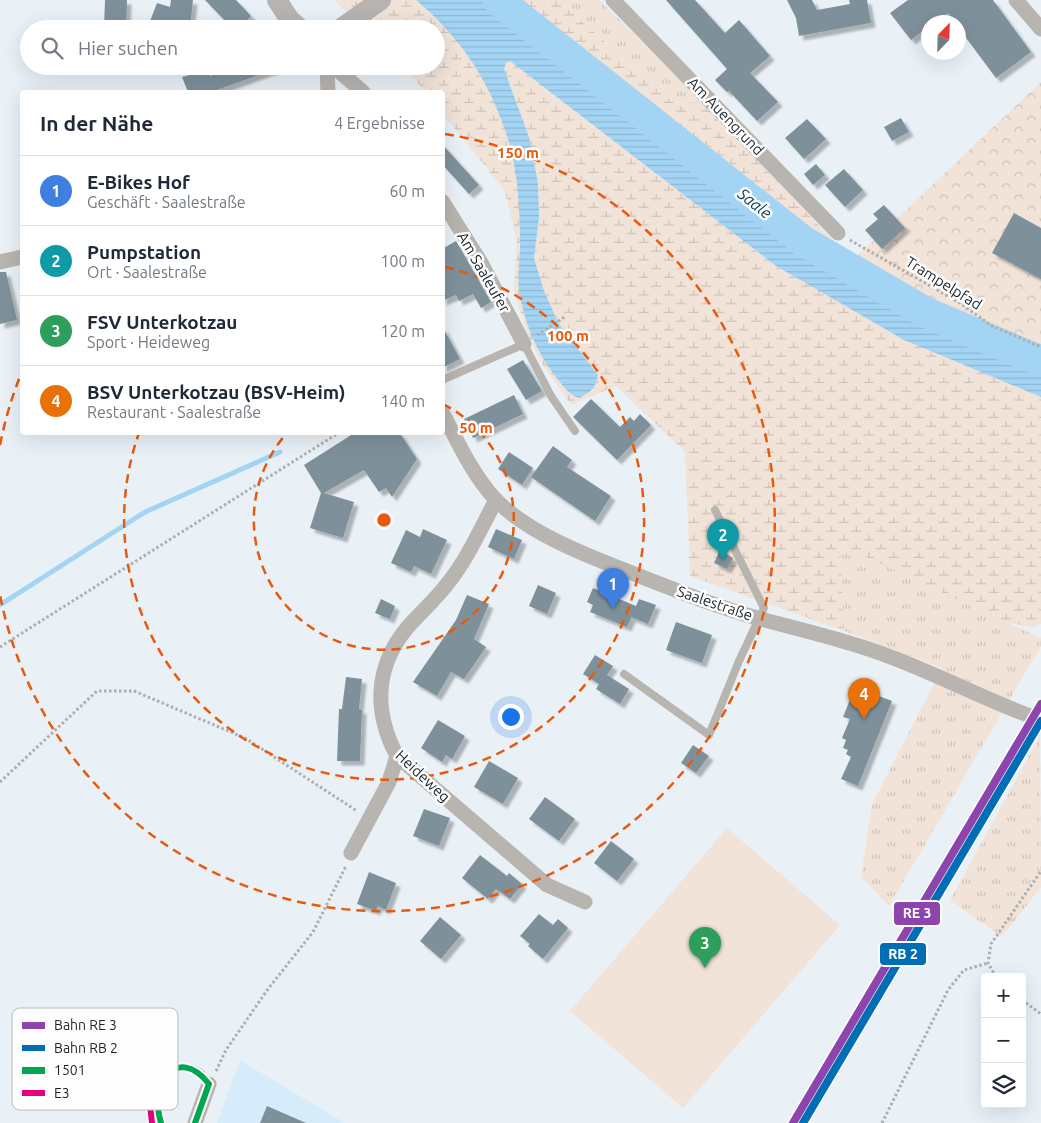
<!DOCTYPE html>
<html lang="de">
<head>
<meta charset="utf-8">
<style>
	:root { --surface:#fff; --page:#f2f2f3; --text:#1f2937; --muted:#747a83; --line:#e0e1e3; --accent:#636c72 }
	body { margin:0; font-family:Ubuntu,sans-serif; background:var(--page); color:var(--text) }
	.controls { position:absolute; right:15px; bottom:15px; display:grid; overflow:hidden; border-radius:5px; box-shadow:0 5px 20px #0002 }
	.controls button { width:45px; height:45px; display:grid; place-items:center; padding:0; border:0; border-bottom:1px solid var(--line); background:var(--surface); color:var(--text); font:25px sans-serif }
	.compass { position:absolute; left:921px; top:15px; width:45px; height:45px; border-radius:50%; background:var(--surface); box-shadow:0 5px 20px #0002; rotate:23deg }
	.you { position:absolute; left:510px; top:716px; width:18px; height:18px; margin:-12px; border:4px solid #fff; border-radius:50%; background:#1a73e8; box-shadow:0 0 0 8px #1a73e833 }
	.badge { display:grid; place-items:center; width:32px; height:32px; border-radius:50%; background:var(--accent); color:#fff; font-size:16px; font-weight:700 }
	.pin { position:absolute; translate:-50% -41px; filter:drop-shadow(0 1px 2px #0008) }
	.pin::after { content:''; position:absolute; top:26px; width:18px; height:15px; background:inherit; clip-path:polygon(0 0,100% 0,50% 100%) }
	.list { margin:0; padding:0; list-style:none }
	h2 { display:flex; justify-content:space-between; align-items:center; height:65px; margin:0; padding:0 20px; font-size:21px }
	h2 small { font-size:16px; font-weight:400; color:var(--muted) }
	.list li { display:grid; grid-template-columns:32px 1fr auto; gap:15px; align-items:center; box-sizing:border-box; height:70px; padding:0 20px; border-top:1px solid var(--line) }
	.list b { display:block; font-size:19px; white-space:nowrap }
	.list p { margin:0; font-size:16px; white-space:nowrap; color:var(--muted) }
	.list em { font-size:16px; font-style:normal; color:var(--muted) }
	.icon { flex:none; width:28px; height:28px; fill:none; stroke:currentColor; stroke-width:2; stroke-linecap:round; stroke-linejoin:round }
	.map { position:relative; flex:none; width:1041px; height:1123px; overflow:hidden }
	.search { position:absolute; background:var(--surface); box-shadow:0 5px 20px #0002; left:20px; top:20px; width:425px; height:55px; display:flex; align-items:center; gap:12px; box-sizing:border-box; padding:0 18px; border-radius:28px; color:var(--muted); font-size:19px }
	.panel { position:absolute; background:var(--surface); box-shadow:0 5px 20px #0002; left:20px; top:90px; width:425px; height:345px; border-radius:5px }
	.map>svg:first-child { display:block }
	.built { fill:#d7ecfb }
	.grass { fill:url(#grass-tufts) }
	.forest { fill:url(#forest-crowns) }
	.wetland { fill:url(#wetland-marsh) }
	.pitch { fill:#f1e3d8 }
	.water { fill:url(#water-rules) }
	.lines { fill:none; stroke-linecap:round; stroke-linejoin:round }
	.stream { stroke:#a4d4f4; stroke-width:5 }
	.river { stroke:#a4d4f4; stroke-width:31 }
	.building { fill:#7e919b; filter:url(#shadow) }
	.path { stroke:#aeaead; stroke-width:3; stroke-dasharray:2.5 2.5; stroke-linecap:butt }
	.lane { stroke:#b8b4b0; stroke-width:8 }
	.street { stroke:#b8b4b0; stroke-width:15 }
	.secondary { stroke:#b6b3b0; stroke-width:20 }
	.bus-1-casing { stroke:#fdfdfd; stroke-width:10 }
	.bus-2-casing { stroke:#fdfdfd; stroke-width:10 }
	.bus-1 { stroke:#00a651; stroke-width:6 }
	.bus-2 { stroke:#e5007d; stroke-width:6 }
	.rail-1-casing { stroke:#fdfdfd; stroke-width:11 }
	.rail-2-casing { stroke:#fdfdfd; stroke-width:11 }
	.rail-1 { stroke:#8e44ad; stroke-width:8 }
	.rail-2 { stroke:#006db5; stroke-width:8 }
	.ring { fill:none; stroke:#e8590c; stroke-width:2.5; stroke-dasharray:9 6 }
	.labels { text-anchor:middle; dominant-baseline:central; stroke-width:5; stroke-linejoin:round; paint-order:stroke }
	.street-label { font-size:15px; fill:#1b242b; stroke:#fdfdfd }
	.water-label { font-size:16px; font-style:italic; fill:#003955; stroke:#fdfdfd }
	.key { fill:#fdfdfd; stroke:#b9bcbe; stroke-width:1 }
	.key-label { font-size:14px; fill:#1b242b }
	.centre { fill:#e8590c; stroke:#fdfdfd; stroke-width:2.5 }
	.ring-label { font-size:15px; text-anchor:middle; font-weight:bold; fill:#e8590c; stroke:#fdfdfd; stroke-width:5; stroke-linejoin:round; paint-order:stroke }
	.line-badge { stroke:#fdfdfd; stroke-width:2 }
	.badge-label { font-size:14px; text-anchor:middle; font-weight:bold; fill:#fff }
</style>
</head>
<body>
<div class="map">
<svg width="1041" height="1123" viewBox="0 0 1041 1123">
	<defs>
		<pattern id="grass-tufts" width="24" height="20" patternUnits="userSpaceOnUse" patternTransform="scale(1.25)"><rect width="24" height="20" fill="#f1e3d8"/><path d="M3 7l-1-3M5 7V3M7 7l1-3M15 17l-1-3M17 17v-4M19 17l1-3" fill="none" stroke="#cec3ba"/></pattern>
		<pattern id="forest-crowns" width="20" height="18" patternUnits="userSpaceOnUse" patternTransform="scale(1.25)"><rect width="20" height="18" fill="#f1e3d8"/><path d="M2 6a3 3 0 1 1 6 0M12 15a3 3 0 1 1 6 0" fill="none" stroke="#cec3ba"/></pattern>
		<pattern id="wetland-marsh" width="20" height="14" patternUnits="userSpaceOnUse" patternTransform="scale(1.25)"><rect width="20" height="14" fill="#f1e3d8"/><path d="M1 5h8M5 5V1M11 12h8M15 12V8" fill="none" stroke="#cec3ba"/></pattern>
		<pattern id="water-rules" width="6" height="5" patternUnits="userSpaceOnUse" patternTransform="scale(1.25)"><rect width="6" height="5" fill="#a4d4f4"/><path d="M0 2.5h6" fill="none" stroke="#8db6d1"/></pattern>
		<filter id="shadow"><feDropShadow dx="4.5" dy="4.5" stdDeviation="1" flood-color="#0004"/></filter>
	</defs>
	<rect width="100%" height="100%" fill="#e9f1f7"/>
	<!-- built -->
	<polygon class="built" points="240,1060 345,1123 217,1123"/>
	<!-- grass -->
	<g class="grass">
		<polygon points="558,0 599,0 705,103 672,102"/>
		<polygon points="840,545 1041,638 1041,646 889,906 861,877 872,804 942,668 844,631"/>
		<polygon points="1040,736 1041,887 1002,937 950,900"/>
	</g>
	<!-- forest -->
	<polygon class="forest" points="1041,82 1041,361 1006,348 852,261"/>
	<!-- wetland -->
	<g class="wetland">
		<path d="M334 0H416C435 16 461 40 473 61 496 99 515 146 518 190 521 222 519 256 519 289L598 375 559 324 544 291 534 258 539 218 538 183 529 137 504 69 506 63 510 61 776 266 904 340 1041 397V624L1033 627 1008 623 840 545 844 631 690 576 685 452 616 386 571 405 540 361 525 328 514 289 517 243 505 191 443 114 442 92H425L404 66H436V29H365Z"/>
		<polygon points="496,0 558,0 672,102 705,103 852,261 1006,348 919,312 841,270 782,230"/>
	</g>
	<!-- pitch -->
	<polygon class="pitch" points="727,828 840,925 683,1108 570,1011"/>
	<!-- water -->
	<path class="water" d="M416 0H496L782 230 841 270 919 312 1041 361V397L904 340 776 266 510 61 506 63 504 69 529 137 538 183 539 218 534 258 544 291 559 324 598 375C596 388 591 392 579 398 568 395 563 385 555 376 536 351 524 322 519 290 517 276 520 259 520 245 520 208 518 171 507 136 489 80 461 38 416 0Z"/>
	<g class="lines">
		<!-- stream -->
		<polyline class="stream" points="0,605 145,512 280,452"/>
		<!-- river -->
		<polyline class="river" points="498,0 803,241 927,313 1041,361"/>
	</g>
	<!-- building -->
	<g class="building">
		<polygon points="105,0 127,0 126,29 104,29"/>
		<polygon points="171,0 193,0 190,29 147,29 157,3 170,7"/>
		<polygon points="205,0 236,0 251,16 238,29 233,29"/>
		<polygon points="666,0 695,0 725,33 739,20 770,56 750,73 778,102 757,121 729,91 727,92 715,80 727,69"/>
		<polygon points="787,0 812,0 817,10 850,4 849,0 867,0 871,23 799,36 796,18"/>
		<polygon points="908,0 993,0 1031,52 996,78 958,27 958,22 955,22 948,13 935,22 928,22 928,27 911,40 890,13"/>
		<polygon points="236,66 278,68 211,92 188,92 182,77 208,70 210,76"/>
		<polygon points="901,118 909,132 892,141 884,127"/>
		<polygon points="807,119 826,139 804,159 785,138"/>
		<polygon points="442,144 479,185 469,194 442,164"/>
		<polygon points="816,164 825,175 813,185 804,174"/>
		<polygon points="844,169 863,190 845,207 825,185"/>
		<polygon points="884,205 905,228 882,249 865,230 878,219 873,214"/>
		<polygon points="1014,213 1041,228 1041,279 992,253"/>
		<polygon points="456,241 491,302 481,308 473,294 459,301 456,295 442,301 442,249"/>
		<polygon points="0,272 6,272 17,320 0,324"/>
		<polygon points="442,326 460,359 442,368"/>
		<polygon points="523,360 542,391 526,400 507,369"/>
		<polygon points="514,395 523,414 473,438 464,419"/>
		<polygon points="591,399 620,427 630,417 634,421 640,414 651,425 617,460 573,417"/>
		<polygon points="356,432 399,432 417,459 392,497 386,488 379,492 364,470 324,493 354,502 343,538 310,528 321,493 304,465"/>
		<polygon points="553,446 572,460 567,467 611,496 595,521 531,477"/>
		<polygon points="509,452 533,468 522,485 498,469"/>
		<polygon points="423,529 447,540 431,574 414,566 411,572 391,563 406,530 420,537"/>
		<polygon points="496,529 522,540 514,559 488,547"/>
		<polygon points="720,550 733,558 727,569 714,563"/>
		<polygon points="538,585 556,593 547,614 529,606"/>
		<polygon points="593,588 636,606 639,599 656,605 648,624 631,617 634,611 627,627 590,612 593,605 587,602"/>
		<polygon points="467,595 489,604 474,639 486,647 464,679 451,672 437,696 413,682 456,620"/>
		<polygon points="381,599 395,606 390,619 375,613"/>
		<polygon points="676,622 712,635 702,663 666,650"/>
		<polygon points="595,655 613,666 607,675 629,689 620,704 596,689 599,684 583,674"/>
		<polygon points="346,677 362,679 359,709 362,710 360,761 337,761 339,709 342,709"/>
		<polygon points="855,687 892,701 858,786 841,779 851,757 846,754 848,750 843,748 846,740 842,738 850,719 843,717"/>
		<polygon points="438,720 465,736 452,759 446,755 442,762 421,748"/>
		<polygon points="693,745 709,756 696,773 681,763"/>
		<polygon points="489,761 518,778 503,804 474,787"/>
		<polygon points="545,797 575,819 559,841 529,819"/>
		<polygon points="424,809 450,818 439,846 413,836"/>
		<polygon points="611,841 634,859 617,881 594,863"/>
		<polygon points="480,855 507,876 509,873 522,884 510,899 496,889 488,899 462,878"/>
		<polygon points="369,872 396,883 386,910 378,906 376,911 357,904"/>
		<polygon points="539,914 553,925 558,919 568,928 543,959 528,946 530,944 520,936"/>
		<polygon points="440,917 461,935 441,959 420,941"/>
		<polygon points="267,1106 306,1123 260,1123"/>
	</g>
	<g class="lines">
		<!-- path -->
		<g class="path">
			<polyline points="850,240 960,303 992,326 1041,347"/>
			<polyline points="537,335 566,316"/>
			<polyline points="0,647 340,432"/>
			<polyline points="0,782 97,691 134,691 245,738 357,811"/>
			<polyline points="996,977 988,963 991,944 1041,871"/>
			<polyline points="1022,1000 1041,1014"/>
			<polyline points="216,1071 226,1050 268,989 313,932 346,866"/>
			<polyline points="882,1123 948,990 964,970 988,963"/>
		</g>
		<!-- lane -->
		<g class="lane">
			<polyline points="442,380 524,344 551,396 575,431"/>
			<polyline points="624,674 709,735 739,661 764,608 715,510"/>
			<path d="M161 1123C153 1103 156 1074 180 1068 185 1067 194 1068 199 1072 203 1074 206 1081 209 1084"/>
		</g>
		<!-- street -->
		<g class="street">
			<polyline points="613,0 838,233"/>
			<polyline points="1016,0 1041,29"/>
			<polyline points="327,66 328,92"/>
			<polyline points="333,66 363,92"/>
			<polyline points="442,201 480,261 524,344"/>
			<polyline points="0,262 22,257"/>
			<path d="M442 412C458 442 472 474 495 499 526 531 578 552 619 568 666 586 713 606 761 619 804 631 847 640 888 656 940 675 989 702 1041 720"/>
			<path d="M496 500C481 528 468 558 448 583 436 599 420 613 407 628 374 668 374 713 397 756L547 885 585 902"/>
			<polyline points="351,853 389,782 397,756"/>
			<polyline points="195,1123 209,1084"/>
		</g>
		<!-- secondary -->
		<g class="secondary">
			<polyline points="277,0 290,20 301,29"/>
			<polyline points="340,29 381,0"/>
		</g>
		<defs>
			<path id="bus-1" d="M161 1123C149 1086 177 1043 209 1084L195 1123"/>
			<polyline id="bus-2" points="152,1123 149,1096 152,1078"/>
		</defs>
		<!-- bus-1 casing -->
		<use href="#bus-1" class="bus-1-casing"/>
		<!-- bus-2 casing -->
		<use href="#bus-2" class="bus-2-casing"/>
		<!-- bus-1 -->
		<use href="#bus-1" class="bus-1"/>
		<!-- bus-2 -->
		<use href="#bus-2" class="bus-2"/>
		<defs>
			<polyline id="rail-1" points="793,1123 1041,704"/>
			<polyline id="rail-2" points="803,1123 1041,721"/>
		</defs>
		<!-- rail-1 casing -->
		<use href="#rail-1" class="rail-1-casing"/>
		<!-- rail-2 casing -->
		<use href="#rail-2" class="rail-2-casing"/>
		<!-- rail-1 -->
		<use href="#rail-1" class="rail-1"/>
		<!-- rail-2 -->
		<use href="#rail-2" class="rail-2"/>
	</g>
	<!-- distance rings -->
	<g class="ring">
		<path d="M443 404A130 130 0 1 1 287 433"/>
		<path d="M445 267A260 260 0 1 1 139 433"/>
		<path d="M0 445A391 391 0 0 1 21 374M445 134A391 391 0 1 1 0 595"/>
	</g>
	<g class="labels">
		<!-- street labels -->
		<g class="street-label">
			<text transform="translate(726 116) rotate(46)">Am Auengrund</text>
			<text transform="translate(484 272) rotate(60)">Am Saaleufer</text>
			<text transform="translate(944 283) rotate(32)">Trampelpfad</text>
			<text transform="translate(715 603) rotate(19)">Saalestraße</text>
			<text transform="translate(423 776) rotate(43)">Heideweg</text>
		</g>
		<!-- water labels -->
		<g class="water-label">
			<text transform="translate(755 203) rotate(38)">Saale</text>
		</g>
	</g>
	<!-- legend -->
	<rect x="12" y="1008" width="166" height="102" rx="8" class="key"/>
	<rect x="22" y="1022" width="23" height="7" fill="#8e44ad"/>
	<rect x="22" y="1045" width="23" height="6" fill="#006db5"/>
	<rect x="22" y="1067" width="23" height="7" fill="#00a651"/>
	<rect x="22" y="1090" width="23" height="6" fill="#e5007d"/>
	<g class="key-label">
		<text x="54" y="1030">Bahn RE 3</text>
		<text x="54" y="1053">Bahn RB 2</text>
		<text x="54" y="1075">1501</text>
		<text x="54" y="1098">E3</text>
	</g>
	<circle cx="384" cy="520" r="8" class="centre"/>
	<g class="ring-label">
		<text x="518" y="158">150 m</text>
		<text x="568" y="341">100 m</text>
		<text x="476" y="433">50 m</text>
	</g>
	<g class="line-badge">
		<rect x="893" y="901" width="48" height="25" rx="5" fill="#8e44ad"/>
		<rect x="879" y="942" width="48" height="24" rx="5" fill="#006db5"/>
	</g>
	<g class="badge-label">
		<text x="917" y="918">RE 3</text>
		<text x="903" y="959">RB 2</text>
	</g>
</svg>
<div class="controls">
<button>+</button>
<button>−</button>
<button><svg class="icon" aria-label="layers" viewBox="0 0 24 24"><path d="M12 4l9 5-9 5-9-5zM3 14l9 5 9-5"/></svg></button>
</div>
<svg class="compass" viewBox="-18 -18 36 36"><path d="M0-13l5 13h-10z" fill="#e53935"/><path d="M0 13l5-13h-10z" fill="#747a83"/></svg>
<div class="you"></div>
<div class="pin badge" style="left:613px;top:609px;background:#3f7fe0">1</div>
<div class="pin badge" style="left:723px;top:560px;background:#0f9aa8">2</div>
<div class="pin badge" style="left:705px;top:968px;background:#2e9e5b">3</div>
<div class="pin badge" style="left:864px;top:719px;background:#e8710a">4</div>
<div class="search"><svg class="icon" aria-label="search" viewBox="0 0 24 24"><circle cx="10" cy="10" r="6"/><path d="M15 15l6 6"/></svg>Hier suchen</div>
<section class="panel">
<h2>In der Nähe<small>4 Ergebnisse</small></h2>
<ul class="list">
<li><span class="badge" style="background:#3f7fe0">1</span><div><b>E-Bikes Hof</b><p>Geschäft · Saalestraße</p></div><em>60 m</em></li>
<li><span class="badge" style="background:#0f9aa8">2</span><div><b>Pumpstation</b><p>Ort · Saalestraße</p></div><em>100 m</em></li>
<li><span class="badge" style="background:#2e9e5b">3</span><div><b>FSV Unterkotzau</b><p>Sport · Heideweg</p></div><em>120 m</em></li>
<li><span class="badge" style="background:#e8710a">4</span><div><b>BSV Unterkotzau (BSV-Heim)</b><p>Restaurant · Saalestraße</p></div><em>140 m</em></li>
</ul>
</section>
</div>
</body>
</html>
